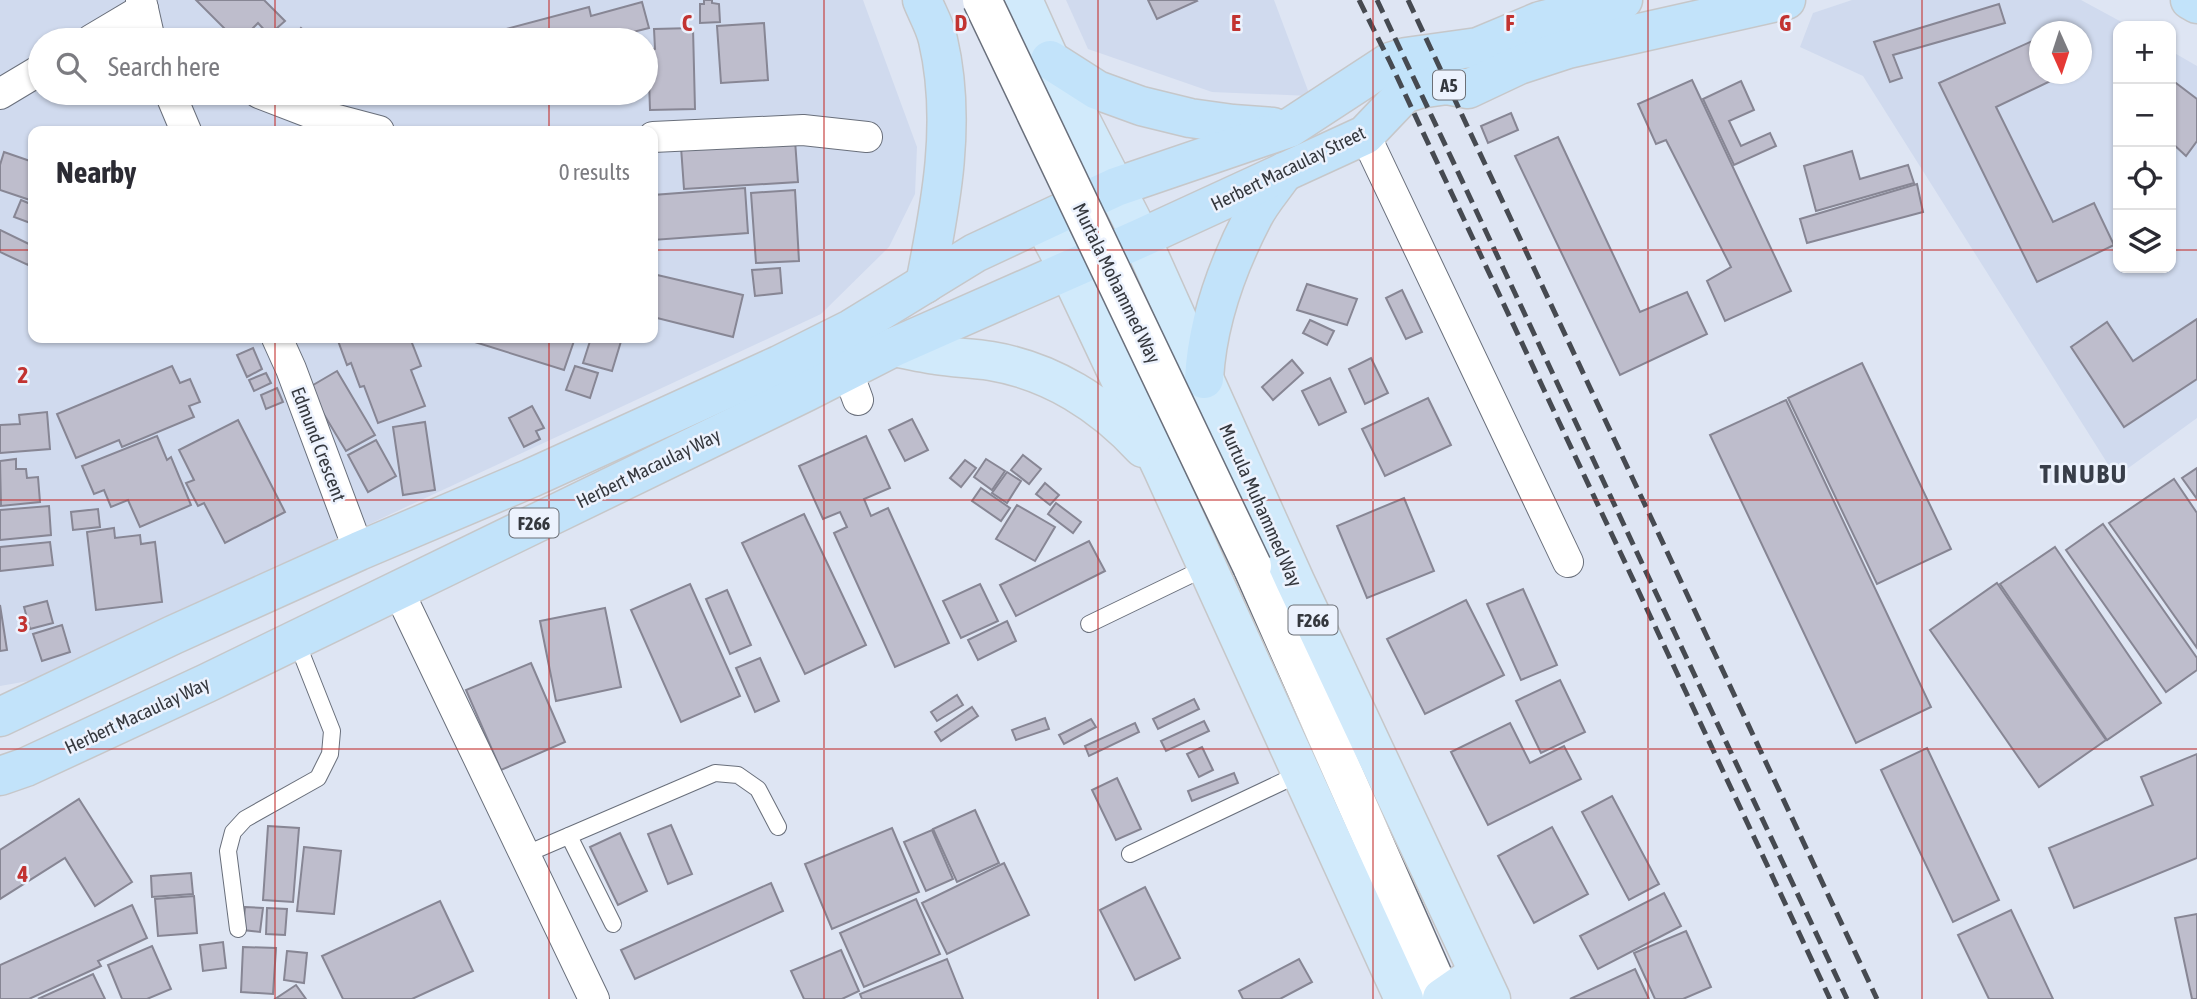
<!DOCTYPE html>
<html lang="en">
<head>
<meta charset="utf-8">
<style>
	:root { --surface:#fff; --page:#f7f7f7; --text:#2b2b33; --muted:#7c7c81; --line:#e1e1e2 }
	body { margin:0; font-family:"Asap Condensed",sans-serif; background:var(--page); color:var(--text) }
	.controls { position:absolute; right:21px; top:21px; display:grid; overflow:hidden; border-radius:14px; box-shadow:0 2px 5px #0004 }
	.controls button { width:63px; height:63px; display:grid; place-items:center; padding:0; border:0; border-bottom:2px solid var(--line); background:var(--surface); color:var(--text); font:35px sans-serif }
	.compass { position:absolute; left:2029px; top:21px; width:63px; height:63px; border-radius:50%; background:var(--surface); box-shadow:0 2px 5px #0004; rotate:177deg }
	.list { margin:0; padding:0; list-style:none }
	h2 { display:flex; justify-content:space-between; align-items:center; height:91px; margin:0; padding:0 28px; font-size:30px }
	h2 small { font-size:23px; font-weight:400; color:var(--muted) }
	.icon { flex:none; width:38px; height:38px; fill:none; stroke:currentColor; stroke-width:2; stroke-linecap:round; stroke-linejoin:round }
	.map { position:relative; flex:none; width:2197px; height:999px; overflow:hidden }
	.search { position:absolute; background:var(--surface); box-shadow:0 2px 5px #0004; left:28px; top:28px; width:630px; height:77px; display:flex; align-items:center; gap:18px; box-sizing:border-box; padding:0 24px; border-radius:38px; color:var(--muted); font-size:26px }
	.panel { position:absolute; background:var(--surface); box-shadow:0 2px 5px #0004; left:28px; top:126px; width:630px; height:217px; border-radius:14px }
	.map>svg:first-child { display:block }
	.built { fill:#d0daee; fill-rule:evenodd }
	.building { fill:#bebdcc; stroke:#878694; stroke-width:2 }
	.lines { fill:none; stroke-linecap:round; stroke-linejoin:round }
	.service-casing { stroke:#696f7b; stroke-width:18 }
	.minor-casing { stroke:#696f7b; stroke-width:32 }
	.secondary-casing { stroke:#696f7b; stroke-width:41 }
	.primary-casing { stroke:#c6c7c9; stroke-width:41 }
	.trunk-casing { stroke:#c6c7c9; stroke-width:41 }
	.service { stroke:#fff; stroke-width:16 }
	.minor { stroke:#fff; stroke-width:30 }
	.secondary { stroke:#fff; stroke-width:38 }
	.primary { stroke:#d1eafb; stroke-width:38 }
	.trunk { stroke:#c2e3fa; stroke-width:38 }
	.rail { stroke:#464a51; stroke-width:5; stroke-dasharray:14 7; stroke-linecap:butt }
	.secondary-bridge-casing { stroke:#696f7b; stroke-width:41; stroke-linecap:butt }
	.secondary-bridge { stroke:#fff; stroke-width:38 }
	.grid { fill:none; stroke:#c23331; stroke-width:2; stroke-opacity:0.55 }
	.labels { text-anchor:middle; dominant-baseline:central; stroke-width:5; stroke-linejoin:round; paint-order:stroke }
	.shield { fill:#ecf2fd; stroke:#6c7077; stroke-width:2 }
	.shield-label { font-size:18px; font-weight:bold; fill:#35383e }
	.street-label { font-size:19px; fill:#35383e; stroke:#ecf2fd }
	.district-label { font-size:26px; font-weight:bold; letter-spacing:2px; fill:#383e49; stroke:#ecf2fd }
	.grid-label { font-size:23px; text-anchor:middle; font-weight:bold; fill:#c23331; stroke:#ecf2fd; stroke-width:5; stroke-linejoin:round; paint-order:stroke }
</style>
</head>
<body>
<div class="map">
<svg width="2197" height="999" viewBox="0 0 2197 999">
	<rect width="100%" height="100%" fill="#dee5f3"/>
	<!-- built -->
	<g class="built">
		<path d="M0 0H863L917 147 915 194 889 247 821 314 34 680 0 686ZM40 40H646V93H40ZM33 131H653V338H33Z"/>
		<polygon points="1066,0 1274,0 1310,96 1212,92 1088,49"/>
		<path d="M1852 0H2081L2129 26H2118V268H2171V51L2197 66V418L2116 477 1863 76 1800 47 1813 13ZM2039 32H2082V74H2039Z"/>
	</g>
	<!-- building -->
	<g class="building">
		<polygon points="196,0 264,0 285,21 269,35 258,23 241,40 236,40"/>
		<polygon points="704,0 712,0 712,3 719,4 720,22 700,23 700,4 704,4"/>
		<polygon points="1148,0 1196,0 1197,1 1157,19"/>
		<polygon points="642,2 649,28 601,40 493,40 491,33 589,7 591,16"/>
		<polygon points="1999,4 2005,23 1893,55 1902,78 1890,82 1874,42"/>
		<polygon points="764,23 768,80 721,83 717,26"/>
		<polygon points="301,28 317,40 292,40"/>
		<polygon points="693,28 695,109 650,110 648,50 655,49 654,29"/>
		<polygon points="2039,38 2039,74 2065,74 1996,107 2053,222 2094,203 2114,245 2037,282 1939,83"/>
		<polygon points="1692,80 1791,291 1725,321 1707,281 1731,267 1666,140 1656,144 1638,104"/>
		<polygon points="2172,80 2197,99 2197,141 2186,156 2171,142"/>
		<polygon points="1741,81 1754,110 1729,121 1741,146 1770,133 1776,146 1734,165 1703,99"/>
		<polygon points="1511,113 1518,130 1488,143 1481,126"/>
		<polygon points="1558,137 1640,312 1687,292 1707,334 1620,375 1515,156"/>
		<polygon points="795,140 798,182 684,189 681,147"/>
		<polygon points="1852,151 1860,179 1908,165 1914,183 1816,211 1804,166"/>
		<polygon points="4,152 33,162 33,201 0,190 0,165"/>
		<polygon points="1917,184 1923,212 1807,243 1800,219"/>
		<polygon points="745,188 748,233 653,240 653,195"/>
		<polygon points="795,190 799,261 756,263 751,193"/>
		<polygon points="21,200 33,205 33,224 14,217"/>
		<polygon points="0,230 33,246 33,254 28,265 0,252"/>
		<polygon points="780,268 782,293 755,296 752,270"/>
		<polygon points="653,274 743,295 733,337 653,317"/>
		<polygon points="1307,284 1357,299 1347,325 1297,310"/>
		<polygon points="1402,290 1422,332 1406,339 1386,298"/>
		<polygon points="2197,319 2197,379 2124,427 2071,347 2107,322 2133,361"/>
		<polygon points="1310,320 1334,331 1327,345 1303,333"/>
		<polygon points="337,338 410,338 421,366 411,370 425,406 378,423 364,386 360,387 351,363 347,365"/>
		<polygon points="462,338 575,338 564,370"/>
		<polygon points="591,338 622,338 612,371 583,363"/>
		<polygon points="253,348 262,369 247,377 237,355"/>
		<polygon points="1371,358 1388,393 1365,404 1349,369"/>
		<polygon points="1292,360 1303,373 1273,400 1262,387"/>
		<polygon points="1862,363 1951,549 1877,584 1788,398"/>
		<polygon points="172,366 180,383 190,379 200,402 189,406 194,417 122,447 119,440 76,458 57,414"/>
		<polygon points="575,366 598,373 590,398 566,390"/>
		<polygon points="337,371 375,435 346,451 308,388"/>
		<polygon points="266,373 271,383 254,391 249,380"/>
		<polygon points="1330,378 1346,412 1319,425 1302,391"/>
		<polygon points="277,388 283,402 266,409 261,395"/>
		<polygon points="1428,398 1451,445 1385,476 1362,429"/>
		<polygon points="1786,400 1931,707 1856,743 1710,435"/>
		<polygon points="532,406 544,428 536,431 540,439 524,447 509,418"/>
		<polygon points="47,412 50,449 0,453 0,425 20,424 19,415"/>
		<polygon points="912,419 928,450 905,461 889,430"/>
		<polygon points="238,420 285,512 225,543 204,503 198,506 186,483 194,480 179,450"/>
		<polygon points="425,422 435,490 403,495 393,427"/>
		<polygon points="157,436 167,460 171,457 191,505 140,527 128,500 111,507 104,490 94,494 82,466"/>
		<polygon points="866,436 890,488 864,499 871,516 888,508 949,643 895,667 834,533 847,527 840,512 823,519 799,466"/>
		<polygon points="376,440 396,476 368,492 348,455"/>
		<polygon points="1023,455 1041,469 1029,484 1011,470"/>
		<polygon points="16,459 16,469 26,469 27,478 38,477 40,502 1,506 0,461"/>
		<polygon points="986,459 1005,471 992,490 974,477"/>
		<polygon points="965,460 976,468 961,487 950,478"/>
		<polygon points="2197,468 2197,499 2182,478"/>
		<polygon points="1007,472 1021,481 1007,503 992,493"/>
		<polygon points="2174,479 2197,513 2197,648 2109,523"/>
		<polygon points="1045,483 1059,495 1050,505 1036,494"/>
		<polygon points="981,488 1010,508 1001,521 972,501"/>
		<polygon points="1404,498 1434,571 1367,598 1337,526"/>
		<polygon points="1056,503 1081,522 1073,533 1048,514"/>
		<polygon points="1017,505 1055,527 1035,561 996,539"/>
		<polygon points="49,506 51,535 0,540 0,510"/>
		<polygon points="98,509 100,527 73,530 71,512"/>
		<polygon points="804,514 866,645 805,674 742,543"/>
		<polygon points="2103,524 2197,658 2197,670 2166,692 2066,550"/>
		<polygon points="114,528 115,538 140,535 141,544 155,542 162,602 96,610 87,532"/>
		<polygon points="1089,541 1105,571 1016,616 1000,585"/>
		<polygon points="50,542 53,565 0,571 0,547"/>
		<polygon points="2055,547 2161,703 2107,740 2000,584"/>
		<polygon points="1997,583 2106,740 2039,787 1930,630"/>
		<polygon points="690,584 740,696 681,722 631,610"/>
		<polygon points="980,584 998,621 961,638 943,601"/>
		<polygon points="1523,589 1557,665 1521,680 1487,604"/>
		<polygon points="727,590 751,645 730,654 706,599"/>
		<polygon points="1466,600 1504,675 1425,714 1387,639"/>
		<polygon points="47,601 53,623 30,629 24,607"/>
		<polygon points="0,605 7,650 0,651"/>
		<polygon points="605,608 621,687 556,701 540,621"/>
		<polygon points="1007,621 1016,641 978,660 968,640"/>
		<polygon points="62,625 70,652 42,661 33,634"/>
		<polygon points="760,658 779,701 755,712 736,668"/>
		<polygon points="531,663 565,742 501,770 466,690"/>
		<polygon points="1560,680 1585,732 1541,753 1516,701"/>
		<polygon points="957,695 963,705 937,721 931,712"/>
		<polygon points="1194,699 1199,709 1158,729 1153,719"/>
		<polygon points="972,707 978,716 941,741 935,732"/>
		<polygon points="1045,718 1049,729 1016,740 1012,730"/>
		<polygon points="1091,719 1096,727 1064,744 1059,735"/>
		<polygon points="1204,721 1209,731 1166,751 1161,741"/>
		<polygon points="1135,723 1139,732 1089,756 1085,746"/>
		<polygon points="1510,723 1530,763 1564,746 1581,779 1488,825 1451,752"/>
		<polygon points="1202,747 1213,770 1199,777 1187,754"/>
		<polygon points="1927,748 1999,900 1953,922 1881,770"/>
		<polygon points="2197,754 2197,858 2074,908 2049,848 2153,805 2141,777"/>
		<polygon points="1234,773 1238,783 1192,801 1188,791"/>
		<polygon points="1117,778 1141,829 1116,840 1092,790"/>
		<polygon points="1612,796 1659,884 1629,900 1582,812"/>
		<polygon points="79,799 132,882 95,906 65,858 0,899 0,850"/>
		<polygon points="975,810 999,863 957,882 933,829"/>
		<polygon points="671,825 692,874 668,884 648,834"/>
		<polygon points="268,826 299,828 293,902 263,900"/>
		<polygon points="1552,827 1588,894 1534,923 1498,856"/>
		<polygon points="892,828 919,892 832,929 805,864"/>
		<polygon points="932,830 953,879 926,891 904,842"/>
		<polygon points="620,833 647,891 618,905 590,847"/>
		<polygon points="304,847 341,851 334,914 297,911"/>
		<polygon points="1004,863 1029,915 947,954 922,903"/>
		<polygon points="191,873 193,894 152,897 151,876"/>
		<polygon points="771,883 783,911 635,979 621,950"/>
		<polygon points="1145,887 1180,958 1135,980 1100,910"/>
		<polygon points="1664,893 1681,926 1598,969 1580,936"/>
		<polygon points="194,896 197,933 158,936 155,899"/>
		<polygon points="916,899 940,954 864,987 840,933"/>
		<polygon points="440,901 473,971 412,999 343,999 322,956"/>
		<polygon points="132,905 147,938 98,961 101,966 29,999 0,999 0,965"/>
		<polygon points="245,907 263,908 260,932 243,930"/>
		<polygon points="267,908 287,909 285,935 266,934"/>
		<polygon points="2011,910 2053,999 1989,999 1958,935"/>
		<polygon points="2197,914 2197,999 2192,999 2175,918"/>
		<polygon points="1686,931 1711,987 1683,999 1655,999 1634,953"/>
		<polygon points="223,942 226,968 203,971 200,945"/>
		<polygon points="152,946 171,989 147,999 122,999 108,965"/>
		<polygon points="243,947 276,948 273,994 241,992"/>
		<polygon points="841,950 859,991 842,999 804,999 791,971"/>
		<polygon points="287,951 307,953 304,983 284,980"/>
		<polygon points="947,959 963,999 862,999 860,994"/>
		<polygon points="1299,959 1312,982 1280,999 1243,999 1239,991"/>
		<polygon points="1635,969 1649,999 1570,999"/>
		<polygon points="93,974 105,999 38,999"/>
		<polygon points="296,985 306,999 275,999"/>
	</g>
	<g class="lines">
		<defs>
			<g id="service">
				<polyline points="1089,624 1207,567"/>
				<polyline points="569,836 613,924"/>
				<polyline points="1130,854 1301,773"/>
				<polyline points="524,855 715,773 738,775 758,789 778,827"/>
				<polyline points="238,929 228,851 233,832 245,819 318,778 330,754 332,731 296,640"/>
			</g>
			<g id="minor">
				<polyline points="141,0 150,40"/>
				<polyline points="91,40 143,9"/>
				<polyline points="170,93 186,131"/>
				<polyline points="259,93 311,113 379,131"/>
				<polyline points="0,94 40,70"/>
				<polyline points="1365,135 1568,562"/>
				<polyline points="653,137 803,130 867,137"/>
				<polyline points="277,338 291,369 359,551"/>
				<polyline points="847,370 858,400"/>
				<polyline points="398,590 594,999"/>
			</g>
			<polyline id="secondary" points="1252,566 1443,999"/>
			<g id="primary">
				<polyline points="1023,0 1050,60 1141,238 1295,581 1491,999"/>
				<polyline points="1043,222 1068,269 1163,470 1404,999"/>
				<path d="M894 347C908 350 922 353 936 355 954 358 973 358 991 361 1051 371 1103 404 1143 448"/>
				<polyline points="1442,998 1478,973"/>
			</g>
			<g id="trunk">
				<path d="M922 0C927 13 935 26 938 40 957 121 941 204 925 284"/>
				<polyline points="2190,0 2197,4"/>
				<polyline points="1050,60 1097,90 1141,106 1190,118 1233,124 1273,127"/>
				<path d="M1204 379C1207 323 1227 267 1253 217 1261 201 1274 187 1284 172"/>
				<polyline points="0,717 173,635 359,551 531,478 779,365 851,329 975,253 1116,187 1289,128 1390,62 1406,57 1478,47 1540,21 1623,0"/>
				<polyline points="0,776 26,767 207,683 806,392 894,347 1141,238 1365,135 1404,94 1419,89 1447,85 1468,89 1519,65 1568,49 1786,0"/>
			</g>
		</defs>
		<!-- service casing -->
		<use href="#service" class="service-casing"/>
		<!-- minor casing -->
		<use href="#minor" class="minor-casing"/>
		<!-- secondary casing -->
		<use href="#secondary" class="secondary-casing"/>
		<!-- primary casing -->
		<use href="#primary" class="primary-casing"/>
		<!-- trunk casing -->
		<use href="#trunk" class="trunk-casing"/>
		<!-- service -->
		<use href="#service" class="service"/>
		<!-- minor -->
		<use href="#minor" class="minor"/>
		<!-- secondary -->
		<use href="#secondary" class="secondary"/>
		<!-- primary -->
		<use href="#primary" class="primary"/>
		<!-- trunk -->
		<use href="#trunk" class="trunk"/>
		<!-- rail -->
		<g class="rail">
			<polyline points="1359,0 1390,62 1830,999"/>
			<polyline points="1377,0 1847,999"/>
			<polyline points="1408,0 1877,999"/>
		</g>
		<defs>
			<polyline id="secondary-bridge" points="982,0 1252,566"/>
		</defs>
		<!-- secondary-bridge casing -->
		<use href="#secondary-bridge" class="secondary-bridge-casing"/>
		<!-- secondary-bridge -->
		<use href="#secondary-bridge" class="secondary-bridge"/>
	</g>
	<!-- grid -->
	<path class="grid" d="M275 0V40M549 0V40M824 0V999M1098 0V999M1373 0V999M1648 0V999M1922 0V999M275 93V131M549 93V131M0 250H33M653 250H2118M2171 250H2197M275 338V999M549 338V999M0 500H2197M0 749H2197"/>
	<g class="labels">
		<!-- shield labels -->
		<g class="shield">
			<rect x="1433" y="70.5" width="32" height="29" rx="5"/>
			<rect x="509.5" y="508.5" width="49" height="29" rx="5"/>
			<rect x="1288.5" y="605.5" width="49" height="29" rx="5"/>
		</g>
		<g class="shield-label">
			<text x="1449" y="85">A5</text>
			<text x="534" y="523">F266</text>
			<text x="1313" y="620">F266</text>
		</g>
		<!-- street labels -->
		<g class="street-label">
			<text transform="translate(1288 168) rotate(-26)">Herbert Macaulay Street</text>
			<text transform="translate(1117 283) rotate(64)">Murtala Mohammed Way</text>
			<text transform="translate(319 444) rotate(69)">Edmund Crescent</text>
			<text transform="translate(648 468) rotate(-26)">Herbert Macaulay Way</text>
			<text transform="translate(1261 505) rotate(66)">Murtula Muhammed Way</text>
			<text transform="translate(137 715) rotate(-25)">Herbert Macaulay Way</text>
		</g>
		<!-- district labels -->
		<g class="district-label">
			<text x="2084" y="474">TINUBU</text>
		</g>
	</g>
	<g class="grid-label">
		<text x="687" y="31">C</text>
		<text x="961" y="31">D</text>
		<text x="1236" y="31">E</text>
		<text x="1510" y="31">F</text>
		<text x="1785" y="31">G</text>
		<text x="23" y="383">2</text>
		<text x="23" y="632">3</text>
		<text x="23" y="882">4</text>
	</g>
</svg>
<div class="controls">
<button>+</button>
<button>−</button>
<button><svg class="icon" aria-label="locate" viewBox="0 0 24 24"><circle cx="12" cy="12" r="6"/><path d="M12 2v4M12 18v4M2 12h4M18 12h4"/></svg></button>
<button><svg class="icon" aria-label="layers" viewBox="0 0 24 24"><path d="M12 4l9 5-9 5-9-5zM3 14l9 5 9-5"/></svg></button>
</div>
<svg class="compass" viewBox="-18 -18 36 36"><path d="M0-13l5 13h-10z" fill="#e53935"/><path d="M0 13l5-13h-10z" fill="#7c7c81"/></svg>
<div class="search"><svg class="icon" aria-label="search" viewBox="0 0 24 24"><circle cx="10" cy="10" r="6"/><path d="M15 15l6 6"/></svg>Search here</div>
<section class="panel">
<h2>Nearby<small>0 results</small></h2>
<ul class="list">
</ul>
</section>
</div>
</body>
</html>
